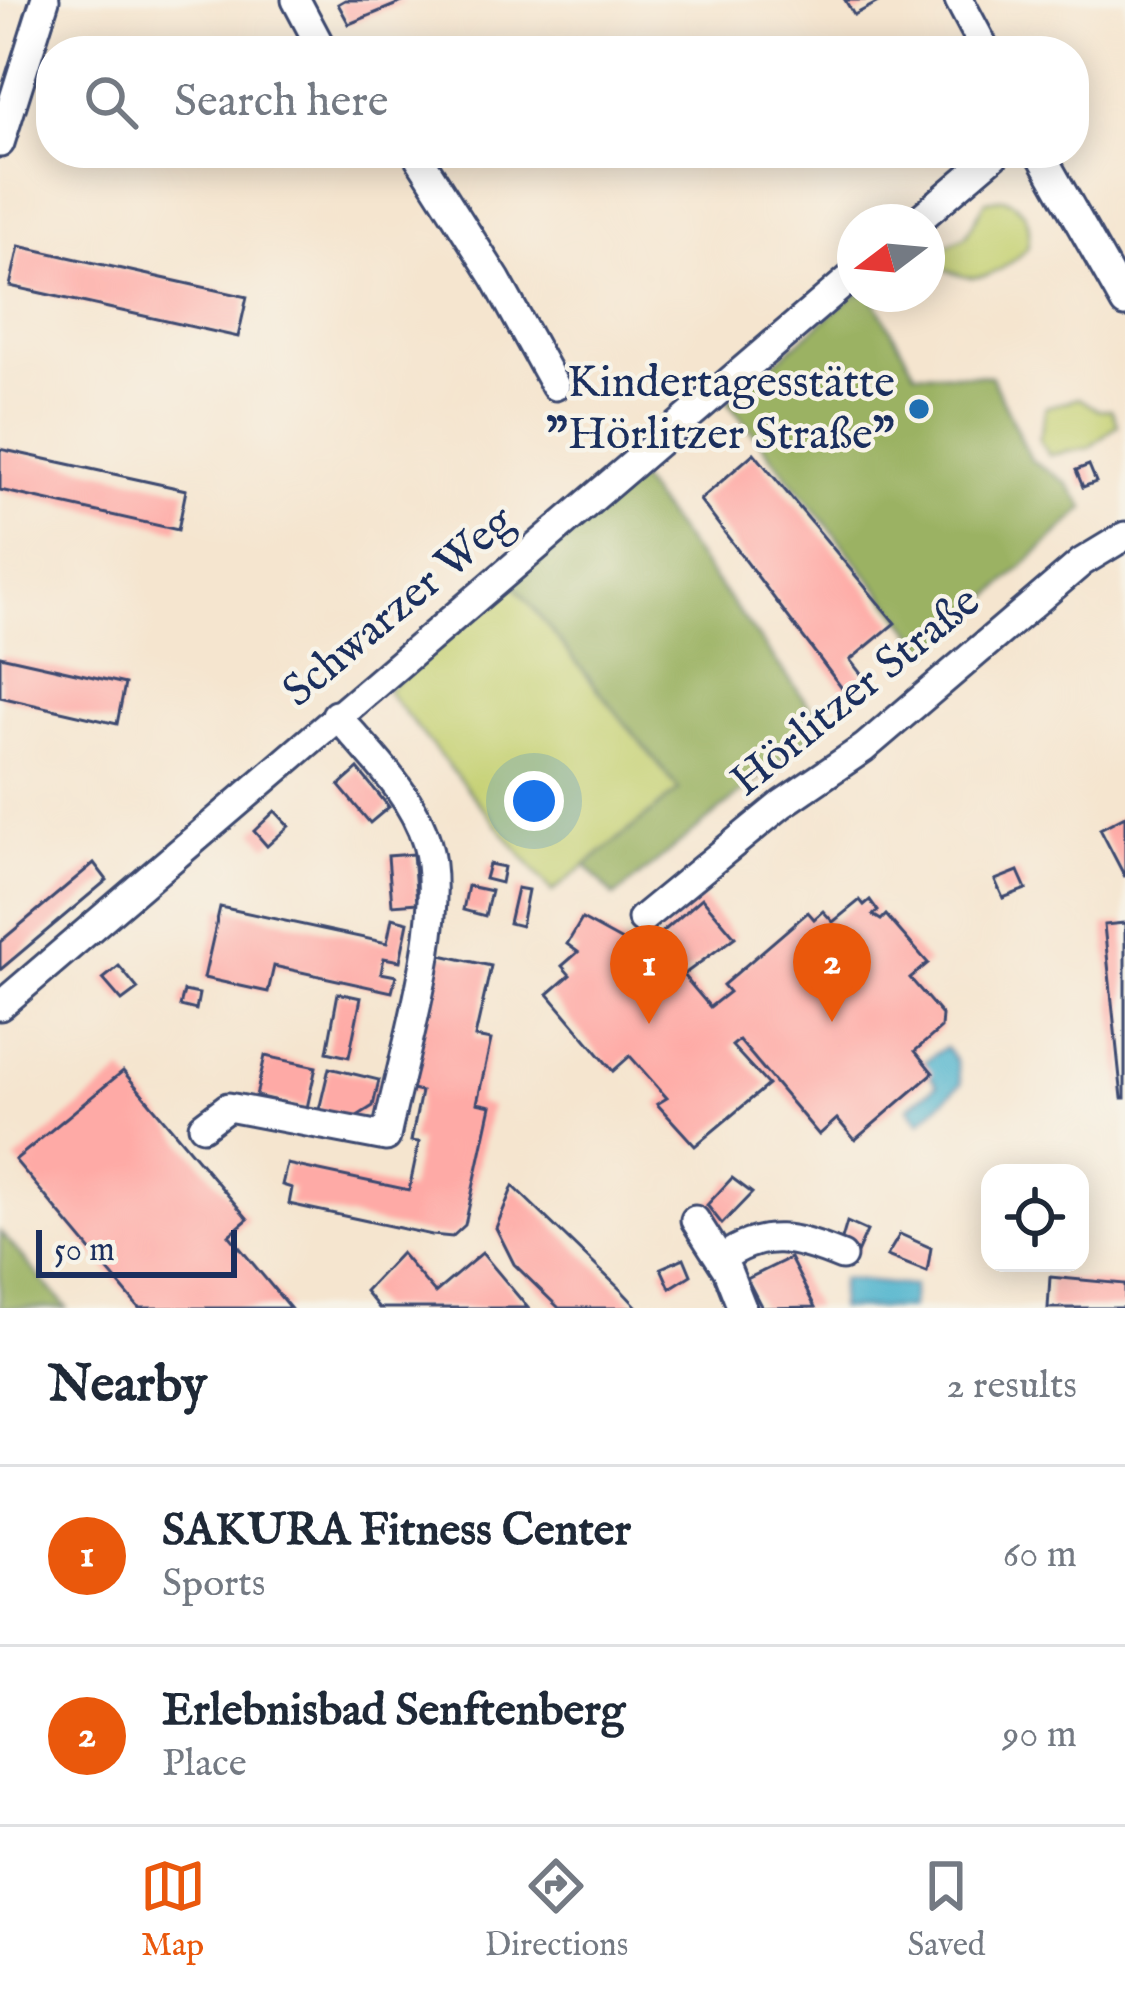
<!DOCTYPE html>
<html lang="en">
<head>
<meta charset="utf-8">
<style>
	:root { --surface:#fff; --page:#f2f2f3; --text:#1f2937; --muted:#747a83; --line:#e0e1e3; --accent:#ea580c }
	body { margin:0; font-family:"IM FELL English",serif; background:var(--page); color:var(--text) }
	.controls { position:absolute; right:36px; bottom:36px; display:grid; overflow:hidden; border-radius:24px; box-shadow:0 6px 30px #0003 }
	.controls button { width:108px; height:108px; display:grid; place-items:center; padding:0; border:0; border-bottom:3px solid var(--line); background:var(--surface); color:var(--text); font:60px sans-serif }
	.compass { position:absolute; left:837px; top:204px; width:108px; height:108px; border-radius:50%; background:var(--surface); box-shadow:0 6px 30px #0003; rotate:254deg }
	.scale { position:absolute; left:36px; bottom:30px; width:201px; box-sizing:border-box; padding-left:12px; border:6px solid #1b2f5e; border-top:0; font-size:33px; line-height:42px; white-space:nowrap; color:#1b2f5e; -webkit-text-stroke:9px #f7f3e8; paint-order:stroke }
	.you { position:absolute; left:534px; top:801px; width:42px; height:42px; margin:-30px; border:9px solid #fff; border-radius:50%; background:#1a73e8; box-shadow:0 0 0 18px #1a73e833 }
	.badge { display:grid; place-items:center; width:78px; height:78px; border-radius:50%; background:var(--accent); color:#fff; font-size:39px; font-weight:700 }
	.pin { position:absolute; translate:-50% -99px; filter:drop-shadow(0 3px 6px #0008) }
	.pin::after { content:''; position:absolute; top:63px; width:42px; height:36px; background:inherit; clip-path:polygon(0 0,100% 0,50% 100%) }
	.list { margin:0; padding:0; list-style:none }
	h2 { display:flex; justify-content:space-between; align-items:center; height:156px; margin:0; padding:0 48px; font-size:51px }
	h2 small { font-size:39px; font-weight:400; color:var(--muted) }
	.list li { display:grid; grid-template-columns:78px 1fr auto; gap:36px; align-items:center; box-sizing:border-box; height:180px; padding:0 48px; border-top:3px solid var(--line) }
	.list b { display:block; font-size:45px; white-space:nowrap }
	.list p { margin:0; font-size:39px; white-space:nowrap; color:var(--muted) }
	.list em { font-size:39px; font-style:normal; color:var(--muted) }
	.icon { flex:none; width:66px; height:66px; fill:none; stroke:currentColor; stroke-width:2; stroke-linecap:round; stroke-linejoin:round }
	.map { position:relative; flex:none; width:1125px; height:1308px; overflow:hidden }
	.search { position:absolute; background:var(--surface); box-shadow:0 6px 30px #0003; left:36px; right:36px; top:36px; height:132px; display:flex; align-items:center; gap:30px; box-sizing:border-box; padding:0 42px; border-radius:48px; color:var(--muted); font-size:45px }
	.sheet { height:516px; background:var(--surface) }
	nav { display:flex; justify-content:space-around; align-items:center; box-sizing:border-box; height:168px; border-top:3px solid var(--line); background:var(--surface); font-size:33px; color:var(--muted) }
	nav a { display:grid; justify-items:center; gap:6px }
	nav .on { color:var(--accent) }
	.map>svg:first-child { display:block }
	.green { fill:#c4d071; stroke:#708068; stroke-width:3 }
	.forest { fill:#9bb263; stroke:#5b7060; stroke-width:3 }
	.water { fill:#4eb3cd; stroke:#347196; stroke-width:3 }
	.building { fill:#feaaa6 }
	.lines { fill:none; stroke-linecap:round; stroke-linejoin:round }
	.minor-casing { stroke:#3c4a6f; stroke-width:33 }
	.minor { stroke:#fff; stroke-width:27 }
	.poi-dot { fill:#1f6fb2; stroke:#f7f3e8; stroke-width:4.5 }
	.labels { text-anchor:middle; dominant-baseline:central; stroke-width:9; stroke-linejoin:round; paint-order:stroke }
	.poi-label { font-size:45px; fill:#1b2f5e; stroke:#f7f3e8; text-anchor:end }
	.street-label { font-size:45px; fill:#1b2f5e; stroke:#f7f3e8 }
</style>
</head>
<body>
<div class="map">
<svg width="1125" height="1308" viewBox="0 0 1125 1308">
	<rect width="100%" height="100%" fill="#f7f3e8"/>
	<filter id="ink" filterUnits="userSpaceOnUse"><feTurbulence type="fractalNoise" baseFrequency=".00833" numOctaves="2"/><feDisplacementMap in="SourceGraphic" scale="24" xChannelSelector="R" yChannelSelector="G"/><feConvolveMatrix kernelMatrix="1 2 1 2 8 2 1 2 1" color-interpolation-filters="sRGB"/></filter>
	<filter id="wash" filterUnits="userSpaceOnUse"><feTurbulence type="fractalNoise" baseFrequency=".004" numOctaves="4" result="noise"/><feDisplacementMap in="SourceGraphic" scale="48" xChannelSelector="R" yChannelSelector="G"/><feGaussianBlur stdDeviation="2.7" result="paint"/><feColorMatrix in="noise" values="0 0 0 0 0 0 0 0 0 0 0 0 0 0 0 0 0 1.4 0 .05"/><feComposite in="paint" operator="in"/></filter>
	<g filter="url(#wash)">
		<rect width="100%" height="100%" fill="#f5e5cf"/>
		<!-- green -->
		<g class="green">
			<path d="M1004 198C1027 207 1033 225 1027 249 997 277 971 289 936 263L934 251 965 237 986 201Z"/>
			<polygon points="1079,398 1098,410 1111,409 1118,425 1089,448 1049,455 1039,440 1046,407"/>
			<polygon points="512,582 680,790 552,892 386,690"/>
		</g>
		<!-- forest -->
		<g class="forest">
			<polygon points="855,294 871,294 915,372 991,376 1031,460 1066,482 1085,508 930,653 728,402"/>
			<polygon points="638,479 824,725 614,897 586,865 679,790 512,582"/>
			<polygon points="0,1232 67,1308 0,1308"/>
		</g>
		<!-- water -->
		<g class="water">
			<polygon points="945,1047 956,1061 961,1084 920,1122 908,1107 937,1085 922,1064"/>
			<polygon points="841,1279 913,1286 911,1308 839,1308"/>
		</g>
		<g id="blocks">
			<!-- building -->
			<g class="building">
				<polygon points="345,0 407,0 349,24 338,4"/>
				<polygon points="845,0 882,0 854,15"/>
				<polygon points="19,246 247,297 238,337 10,286"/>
				<polygon points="0,449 186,490 178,530 0,490"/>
				<polygon points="754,453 895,623 850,660 869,684 850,699 700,500"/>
				<polygon points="1089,465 1096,482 1083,487 1076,470"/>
				<polygon points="0,656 125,684 117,724 0,697"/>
				<polygon points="358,769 389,807 370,823 339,786"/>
				<polygon points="275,811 289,826 267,846 254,831"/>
				<polygon points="1125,816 1125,877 1100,829"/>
				<polygon points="413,854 417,903 392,905 388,856"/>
				<polygon points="94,863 107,880 0,970 0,942"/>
				<polygon points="489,864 504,867 501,883 485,879"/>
				<polygon points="1018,871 1026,889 1003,898 995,880"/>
				<polygon points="468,886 491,891 485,916 463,910"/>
				<polygon points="517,888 528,890 521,926 509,923"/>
				<polygon points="702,898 735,937 683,975 710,1007 729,992 723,985 808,912 814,919 823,911 833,922 860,900 864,905 870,900 878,911 873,915 881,920 886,915 928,963 910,978 942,1015 941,1028 915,1051 933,1073 855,1140 837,1119 819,1135 739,1040 732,1046 768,1085 695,1146 657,1104 667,1098 630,1056 613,1071 548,994 570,975 562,966 578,952 567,944 582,919 664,964 672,950 659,935"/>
				<polygon points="220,907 387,943 392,918 408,922 400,961 384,958 381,973 396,976 392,992 274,966 268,992 204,978"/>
				<polygon points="1125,923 1125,1098 1122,1098 1104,925"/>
				<polygon points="437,954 491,966 475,1037 491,1040 477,1103 491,1106 465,1225 452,1237 432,1235 289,1204 292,1188 282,1185 287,1164 409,1190 419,1142 411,1141 421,1092 407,1089"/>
				<polygon points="119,966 138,989 122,1001 103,979"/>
				<polygon points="184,991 199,994 196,1010 180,1006"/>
				<polygon points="338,993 361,998 349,1057 327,1052"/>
				<polygon points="265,1056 316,1067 307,1108 256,1096"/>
				<polygon points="329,1068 379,1080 373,1106 354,1118 319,1110"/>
				<polygon points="123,1071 248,1219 229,1235 290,1308 139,1308 15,1160"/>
				<polygon points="732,1178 752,1193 722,1224 707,1205"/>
				<polygon points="513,1186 622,1291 638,1308 559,1308 514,1264 496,1228"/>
				<polygon points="847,1222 867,1231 857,1253 840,1246"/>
				<polygon points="900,1234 931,1248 927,1272 887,1256"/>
				<polygon points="401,1253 435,1293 482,1253 528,1308 379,1308 365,1291"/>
				<polygon points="684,1258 691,1275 670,1288 661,1268"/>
				<polygon points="790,1258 815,1307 762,1308 747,1279"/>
				<polygon points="1050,1277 1125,1284 1125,1308 1048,1308"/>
			</g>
		</g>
	</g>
	<g filter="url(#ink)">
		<use href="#blocks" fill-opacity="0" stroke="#3c4a6f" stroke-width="3"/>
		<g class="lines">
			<defs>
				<g id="minor">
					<polyline points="296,0 323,51"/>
					<polyline points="959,0 986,51"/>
					<polyline points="0,143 45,0"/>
					<polyline points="416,153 496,279 555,386"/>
					<polyline points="1040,153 1125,303"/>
					<polyline points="916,222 997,153"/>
					<polyline points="642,919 782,804 864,748 1082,562 1125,536"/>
					<polyline points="0,1006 855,274"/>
					<path d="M203 1126 228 1107 386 1137C401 1062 448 915 427 844 413 795 369 753 336 715"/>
					<polyline points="695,1220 727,1270 742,1308"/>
					<path d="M721 1259C763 1228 796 1237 842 1256"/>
				</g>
			</defs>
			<!-- minor casing -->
			<use href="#minor" class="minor-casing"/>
			<!-- minor -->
			<use href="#minor" class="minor"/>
		</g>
	</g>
	<!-- markers -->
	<circle class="poi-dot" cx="919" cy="409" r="12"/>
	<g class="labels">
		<!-- poi labels -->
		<g class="poi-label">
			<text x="895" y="383">Kindertagesstätte<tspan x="895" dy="52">"Hörlitzer Straße"</tspan></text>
		</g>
		<!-- street labels -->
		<g class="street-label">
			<text transform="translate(399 607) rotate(-40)">Schwarzer Weg</text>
			<text transform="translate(856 692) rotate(-39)">Hörlitzer Straße</text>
		</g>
	</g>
</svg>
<div class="controls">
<button><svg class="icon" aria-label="locate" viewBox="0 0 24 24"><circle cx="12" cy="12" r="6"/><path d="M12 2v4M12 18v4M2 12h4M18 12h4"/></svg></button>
</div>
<svg class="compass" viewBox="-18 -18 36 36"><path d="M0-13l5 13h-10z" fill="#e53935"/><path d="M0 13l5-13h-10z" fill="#747a83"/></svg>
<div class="scale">50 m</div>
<div class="you"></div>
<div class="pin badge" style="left:649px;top:1024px">1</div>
<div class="pin badge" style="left:832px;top:1022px">2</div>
<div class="search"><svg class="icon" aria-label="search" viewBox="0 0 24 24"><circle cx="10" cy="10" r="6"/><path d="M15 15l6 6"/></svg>Search here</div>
</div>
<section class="sheet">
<h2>Nearby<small>2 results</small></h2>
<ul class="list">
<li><span class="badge">1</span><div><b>SAKURA Fitness Center</b><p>Sports</p></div><em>60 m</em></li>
<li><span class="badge">2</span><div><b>Erlebnisbad Senftenberg</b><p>Place</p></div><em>90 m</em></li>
</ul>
</section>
<nav>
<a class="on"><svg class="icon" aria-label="map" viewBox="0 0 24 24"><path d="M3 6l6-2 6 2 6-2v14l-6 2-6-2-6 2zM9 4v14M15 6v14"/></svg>Map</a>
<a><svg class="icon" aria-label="directions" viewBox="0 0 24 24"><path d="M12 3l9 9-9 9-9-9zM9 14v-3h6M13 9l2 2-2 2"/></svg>Directions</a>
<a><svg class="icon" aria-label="saved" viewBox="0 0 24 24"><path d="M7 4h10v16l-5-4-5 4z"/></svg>Saved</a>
</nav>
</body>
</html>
